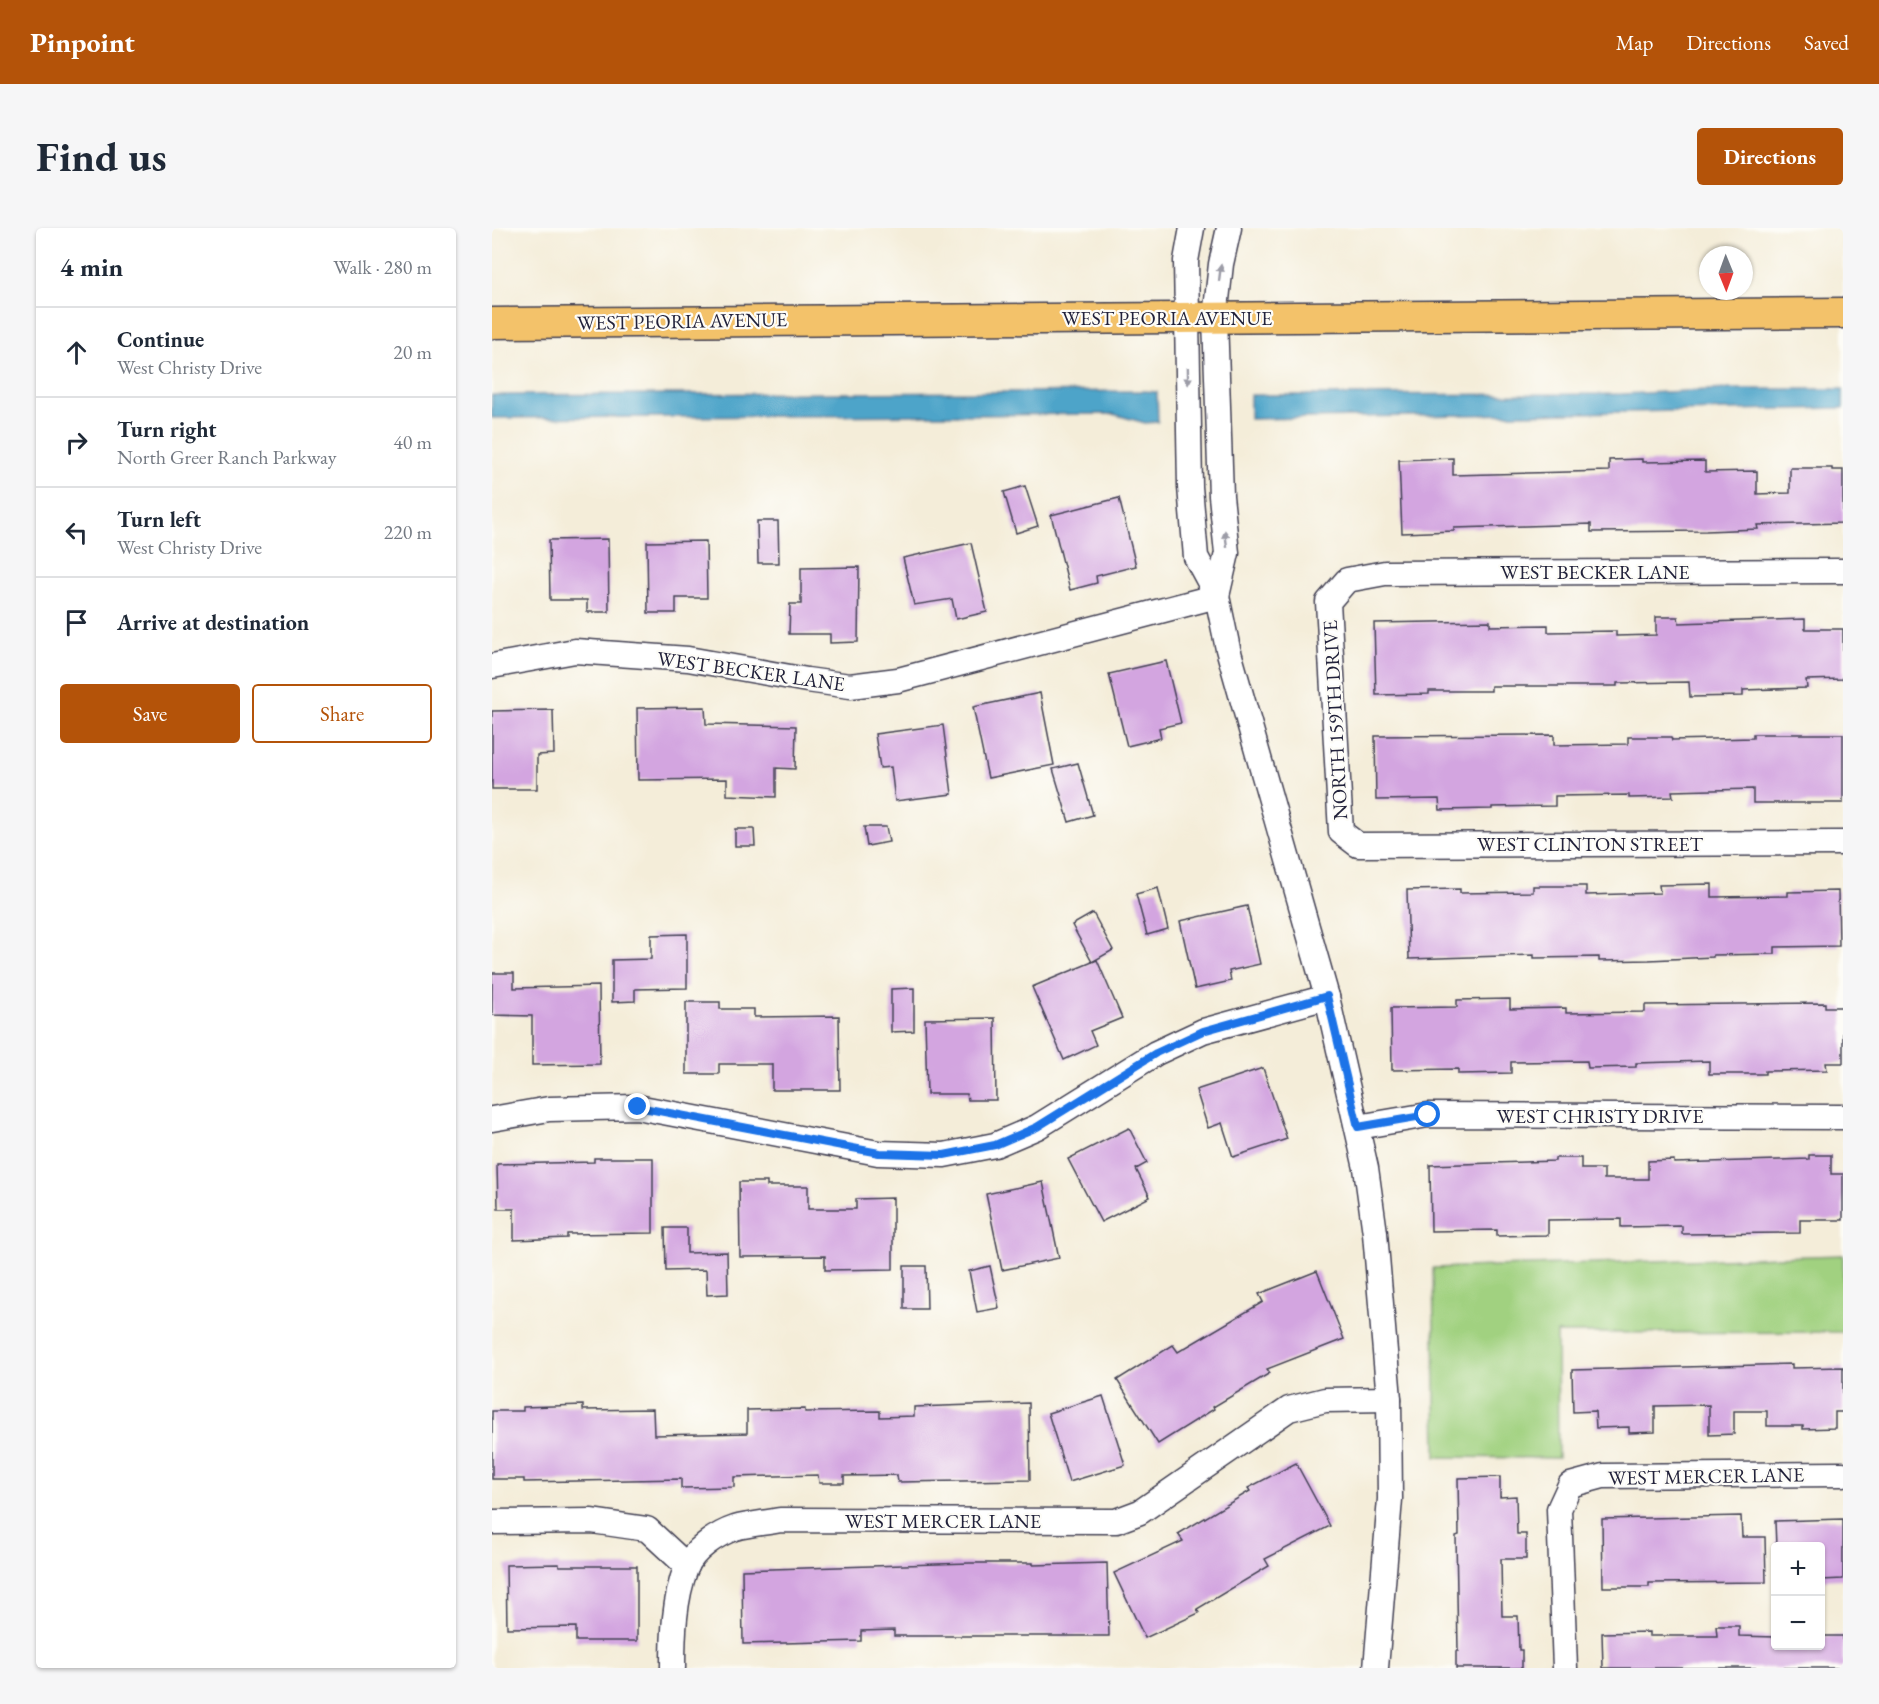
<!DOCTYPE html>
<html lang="en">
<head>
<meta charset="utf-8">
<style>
	:root { --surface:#fff; --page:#f6f6f7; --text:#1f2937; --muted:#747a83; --line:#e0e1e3; --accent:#b45309 }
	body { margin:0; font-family:"EB Garamond",serif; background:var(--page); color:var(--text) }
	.controls { position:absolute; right:18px; bottom:18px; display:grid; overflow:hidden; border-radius:6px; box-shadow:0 2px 4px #0004 }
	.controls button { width:54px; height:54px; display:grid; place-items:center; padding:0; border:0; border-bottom:2px solid var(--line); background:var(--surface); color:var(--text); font:30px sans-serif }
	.compass { position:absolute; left:1207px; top:18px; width:54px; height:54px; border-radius:50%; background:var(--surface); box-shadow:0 2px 4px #0004; rotate:179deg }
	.stop { position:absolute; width:18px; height:18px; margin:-14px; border:4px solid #1a73e8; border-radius:50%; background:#fff }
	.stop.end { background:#1a73e8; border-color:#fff; box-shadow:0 2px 6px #0008 }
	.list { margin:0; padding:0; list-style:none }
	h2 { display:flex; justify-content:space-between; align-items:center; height:78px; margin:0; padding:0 24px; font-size:26px }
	h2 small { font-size:20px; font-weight:400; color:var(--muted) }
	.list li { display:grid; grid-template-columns:39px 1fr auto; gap:18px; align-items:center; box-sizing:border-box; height:90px; padding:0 24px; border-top:2px solid var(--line) }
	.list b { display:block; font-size:22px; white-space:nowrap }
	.list p { margin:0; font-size:20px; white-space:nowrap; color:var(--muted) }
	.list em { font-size:20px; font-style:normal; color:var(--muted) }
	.actions { display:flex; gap:12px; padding:18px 24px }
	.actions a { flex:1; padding:14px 0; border:2px solid var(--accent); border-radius:6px; text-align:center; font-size:21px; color:var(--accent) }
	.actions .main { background:var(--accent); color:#fff }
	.icon { flex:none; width:33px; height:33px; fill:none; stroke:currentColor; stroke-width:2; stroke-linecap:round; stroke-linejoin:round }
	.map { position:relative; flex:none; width:1351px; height:1440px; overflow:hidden; border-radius:6px }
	header { display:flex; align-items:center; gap:36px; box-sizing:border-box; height:84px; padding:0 30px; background:var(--accent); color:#fff }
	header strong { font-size:28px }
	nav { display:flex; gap:33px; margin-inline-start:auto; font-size:21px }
	.intro { display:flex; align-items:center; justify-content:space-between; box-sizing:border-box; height:144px; padding:0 36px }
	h1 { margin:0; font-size:42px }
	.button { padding:15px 27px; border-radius:6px; background:var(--accent); color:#fff; font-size:21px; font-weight:700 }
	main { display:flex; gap:36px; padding:0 36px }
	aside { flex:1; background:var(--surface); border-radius:6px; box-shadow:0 2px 4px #0004 }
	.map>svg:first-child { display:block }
	.green { fill:#a1d180; stroke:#627a5e; stroke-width:1.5 }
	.water { fill:#4da4c9; stroke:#386382; stroke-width:1.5 }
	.building { fill:#d3a5e0 }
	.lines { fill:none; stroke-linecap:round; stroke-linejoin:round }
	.minor-casing { stroke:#424053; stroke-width:27 }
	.major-casing { stroke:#424053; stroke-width:33 }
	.minor { stroke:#fff; stroke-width:24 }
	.major { stroke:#f3c26a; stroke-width:30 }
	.oneway { fill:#9c9ca7 }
	.route { stroke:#1a73e8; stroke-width:8 }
	.labels { text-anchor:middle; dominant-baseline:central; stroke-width:4.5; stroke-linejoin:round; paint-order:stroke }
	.street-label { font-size:20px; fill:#22223b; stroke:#fdfcf7 }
</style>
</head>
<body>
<header>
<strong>Pinpoint</strong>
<nav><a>Map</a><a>Directions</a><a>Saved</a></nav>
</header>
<div class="intro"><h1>Find us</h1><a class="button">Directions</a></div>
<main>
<aside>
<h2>4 min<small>Walk · 280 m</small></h2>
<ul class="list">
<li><svg class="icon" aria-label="ahead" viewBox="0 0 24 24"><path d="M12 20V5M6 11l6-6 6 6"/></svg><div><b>Continue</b><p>West Christy Drive</p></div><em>20 m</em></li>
<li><svg class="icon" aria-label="right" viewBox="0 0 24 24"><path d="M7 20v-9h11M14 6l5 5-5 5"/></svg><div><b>Turn right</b><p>North Greer Ranch Parkway</p></div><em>40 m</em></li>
<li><svg class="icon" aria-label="left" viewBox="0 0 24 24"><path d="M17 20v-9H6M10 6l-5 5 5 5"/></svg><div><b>Turn left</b><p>West Christy Drive</p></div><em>220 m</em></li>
<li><svg class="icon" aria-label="arrive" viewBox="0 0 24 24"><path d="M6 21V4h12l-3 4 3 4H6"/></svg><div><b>Arrive at destination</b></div></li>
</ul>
<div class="actions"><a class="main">Save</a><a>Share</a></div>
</aside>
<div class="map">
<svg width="1351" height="1440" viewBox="0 0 1351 1440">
	<rect width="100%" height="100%" fill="#fdfcf7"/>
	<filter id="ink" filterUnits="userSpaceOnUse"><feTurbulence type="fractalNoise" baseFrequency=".0167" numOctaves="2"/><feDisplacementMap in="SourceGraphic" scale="12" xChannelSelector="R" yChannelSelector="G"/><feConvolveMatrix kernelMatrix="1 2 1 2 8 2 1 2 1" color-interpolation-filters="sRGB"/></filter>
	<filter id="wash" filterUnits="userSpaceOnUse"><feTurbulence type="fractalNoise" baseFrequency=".008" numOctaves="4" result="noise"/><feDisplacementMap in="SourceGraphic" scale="24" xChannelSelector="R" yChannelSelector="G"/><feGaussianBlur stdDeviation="1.35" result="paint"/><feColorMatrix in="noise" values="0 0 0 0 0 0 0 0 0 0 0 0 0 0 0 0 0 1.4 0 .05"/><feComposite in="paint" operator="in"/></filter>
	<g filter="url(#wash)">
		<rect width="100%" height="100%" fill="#f4edd9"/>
		<!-- green -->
		<polygon class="green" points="1351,1027 1351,1104 1065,1105 1066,1230 944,1229 941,1040"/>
		<!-- water -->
		<g class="water">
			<polygon points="1238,161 1351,161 1351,180 758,191 758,167 1130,166"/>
			<polygon points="651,163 665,164 666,194 653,195 621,186 0,190 0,167"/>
		</g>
		<g id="blocks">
			<!-- building -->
			<g class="building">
				<polygon points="961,230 961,247 1117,243 1117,232 1150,231 1150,234 1213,233 1213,244 1265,243 1265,266 1298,265 1298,240 1340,240 1340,242 1351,242 1351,295 1265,297 1266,301 1214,303 1099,304 1099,296 962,300 962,303 910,305 907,232"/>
				<polygon points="533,258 546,298 524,305 512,264"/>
				<polygon points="627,270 644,338 604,348 605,355 578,362 559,287"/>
				<polygon points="265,293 286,293 287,335 266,335"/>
				<polygon points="116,311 117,384 95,384 95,372 58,372 57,312"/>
				<polygon points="214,313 215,370 184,370 184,385 156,385 155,314"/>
				<polygon points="479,315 495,384 464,391 460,371 422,377 411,330"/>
				<polygon points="367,339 366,414 338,415 338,406 297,406 298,376 309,376 309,340"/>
				<polygon points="1164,389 1186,389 1187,395 1313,391 1313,401 1351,401 1351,451 1314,452 1315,460 1251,462 1251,468 1198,469 1197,454 1125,455 1125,458 999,458 999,463 937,463 937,466 884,467 882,395 998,393 998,398 1056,397 1056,404 1124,403 1124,408 1164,407"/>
				<polygon points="674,433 689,495 667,500 669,510 635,518 617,446"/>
				<polygon points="548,465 562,537 496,550 481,479"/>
				<polygon points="213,479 214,496 304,498 303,541 284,540 284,569 235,567 235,551 146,552 145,480"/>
				<polygon points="61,482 62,526 45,527 45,561 0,561 0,483"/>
				<polygon points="451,497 460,566 403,573 399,539 388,540 383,506"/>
				<polygon points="1261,506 1351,506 1351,575 1261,575 1261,561 1180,563 1181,569 1137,570 1137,567 1063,568 1063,578 1000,579 1000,581 948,582 947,571 884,572 883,508 1062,507 1062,517 1136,516 1136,509 1179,509 1180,512 1261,510"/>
				<polygon points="586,535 601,587 577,594 561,541"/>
				<polygon points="372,599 394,599 397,614 375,618"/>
				<polygon points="243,601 262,601 263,618 243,618"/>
				<polygon points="1220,656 1220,669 1296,668 1296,664 1346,663 1347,718 1283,719 1283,726 1221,727 1221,729 1157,732 1107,733 1107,729 1042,730 1042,727 917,731 915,662 968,661 968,665 1041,664 1041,658 1094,658 1094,667 1168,665 1167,657"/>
				<polygon points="666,660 676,701 655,707 644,666"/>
				<polygon points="755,678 768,736 737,743 739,753 703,761 688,693"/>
				<polygon points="601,685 621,722 600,734 580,697"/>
				<polygon points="195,706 195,760 143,761 143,773 120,774 120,732 159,731 159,707"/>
				<polygon points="605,732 630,790 598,803 604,817 572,832 540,759"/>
				<polygon points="0,745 22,745 22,760 107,758 108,836 40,837 40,788 0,787"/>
				<polygon points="422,760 422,803 399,804 399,761"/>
				<polygon points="1018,771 1018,781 1074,780 1074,785 1153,784 1153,777 1333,775 1333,779 1351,779 1351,835 1334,835 1335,842 1273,843 1273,846 1217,846 1217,833 1144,835 1144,839 1096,840 1095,833 1019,834 1019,845 966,846 966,841 900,842 899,780 965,779 965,772"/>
				<polygon points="194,774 228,774 228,781 262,781 262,789 347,788 348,862 280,862 280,836 227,836 227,846 194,846"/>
				<polygon points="503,790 504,872 476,872 475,866 435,866 433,791"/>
				<polygon points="771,840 795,911 741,929 730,895 716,900 704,862"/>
				<polygon points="637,900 655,935 644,941 658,969 609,994 576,931"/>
				<polygon points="1317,927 1339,927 1339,946 1351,946 1351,992 1308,992 1308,1005 1190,1006 1190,998 1129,999 1129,991 1056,992 1056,1007 1005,1008 1005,1002 939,1003 938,937 1063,933 1063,930 1089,930 1089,941 1112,941 1112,951 1156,951 1156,933 1182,932 1182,935 1317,931"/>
				<polygon points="102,930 161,930 161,1005 75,1006 75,1010 22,1012 22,981 6,981 5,936 102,934"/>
				<polygon points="247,954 275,954 275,958 316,958 316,981 364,981 364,971 401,970 401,1041 333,1042 333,1028 248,1029"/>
				<polygon points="551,954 567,1030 510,1042 494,966"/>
				<polygon points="173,1000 195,1000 195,1025 235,1024 236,1066 215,1067 214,1042 174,1043"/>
				<polygon points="412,1038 434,1038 435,1081 412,1081"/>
				<polygon points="498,1038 507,1080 485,1084 477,1043"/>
				<polygon points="825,1043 852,1111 775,1141 778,1145 721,1179 722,1181 666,1216 625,1152 681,1117 686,1124 771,1074 767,1066"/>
				<polygon points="1300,1136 1300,1140 1351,1139 1351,1184 1343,1184 1343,1200 1311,1201 1311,1198 1275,1198 1275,1183 1242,1183 1242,1206 1217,1207 1217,1177 1163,1178 1163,1204 1137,1205 1137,1199 1104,1200 1103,1183 1081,1184 1080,1142"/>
				<polygon points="611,1168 633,1237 577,1254 556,1185"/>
				<polygon points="537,1175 538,1252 406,1254 405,1247 352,1248 352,1255 327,1255 326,1247 242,1249 242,1259 189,1260 189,1251 32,1254 32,1251 0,1251 0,1183 31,1183 31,1179 91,1177 91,1182 161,1181 162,1207 255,1205 255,1182 313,1181 313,1184 388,1183 388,1189 422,1188 422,1179"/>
				<polygon points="804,1235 838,1298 773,1331 777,1338 705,1381 707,1385 653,1410 622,1345 691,1313 686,1306 758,1263 756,1260"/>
				<polygon points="1008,1249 1008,1269 1024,1268 1025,1306 1034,1306 1034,1331 1009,1331 1010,1388 1026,1388 1027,1422 1030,1422 1030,1440 964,1440 964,1423 966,1423 964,1308 967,1307 966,1250"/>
				<polygon points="1249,1288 1250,1309 1273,1309 1274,1354 1157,1355 1157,1359 1111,1359 1110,1291"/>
				<polygon points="1351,1291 1351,1351 1329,1352 1329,1318 1284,1318 1283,1293"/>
				<polygon points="478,1335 541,1335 541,1337 615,1335 617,1408 402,1408 402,1402 369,1403 369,1413 251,1416 250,1342"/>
				<polygon points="67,1336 67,1338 145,1338 145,1413 84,1413 84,1399 15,1400 14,1337"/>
				<polygon points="1224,1398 1247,1398 1247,1408 1284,1409 1284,1418 1329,1418 1329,1408 1351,1408 1351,1440 1111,1440 1110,1405 1157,1404 1157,1408 1225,1408"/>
			</g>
		</g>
	</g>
	<g filter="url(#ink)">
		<use href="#blocks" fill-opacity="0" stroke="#424053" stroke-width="1.5"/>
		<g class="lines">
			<defs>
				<g id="minor">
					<polyline points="700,0 694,33 698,259 704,329 725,368 736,421 835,769 874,940 883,1005 897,1171 898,1271 884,1440"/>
					<polyline points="1351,343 893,345 855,352 836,374 849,604 866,617 1351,615"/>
					<polyline points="725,368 735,325 729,268 723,90 729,36 737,0"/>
					<polyline points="0,438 83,423 196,431 315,452 358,458 406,452 725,368"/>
					<polyline points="0,891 57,881 145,879 386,925 452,927 503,917 545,899 664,825 711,803 835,769"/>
					<polyline points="866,899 936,887 1351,889"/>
					<polyline points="0,1294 100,1293 155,1301 195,1338"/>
					<path d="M181 1440C181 1408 182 1371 194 1340 201 1322 225 1306 243 1300 257 1296 273 1295 288 1292L624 1293 648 1284 797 1181 833 1172 897 1171"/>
					<polyline points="1073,1440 1067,1281 1078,1257 1111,1248 1351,1246"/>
				</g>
				<polyline id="major" points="0,95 1351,85"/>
			</defs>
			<!-- minor casing -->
			<use href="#minor" class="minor-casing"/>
			<!-- major casing -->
			<use href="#major" class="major-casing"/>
			<!-- minor -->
			<use href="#minor" class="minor"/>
			<!-- major -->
			<use href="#major" class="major"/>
		</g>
		<!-- one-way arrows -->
		<defs><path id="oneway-solid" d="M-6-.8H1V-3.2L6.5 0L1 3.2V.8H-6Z" transform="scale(1.5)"/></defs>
		<g class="oneway">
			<use href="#oneway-solid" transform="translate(728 45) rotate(-83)"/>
			<use href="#oneway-solid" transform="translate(696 148) rotate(89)"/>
			<use href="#oneway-solid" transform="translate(734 311) rotate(-97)"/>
		</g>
	</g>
	<g class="lines" filter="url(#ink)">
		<!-- route -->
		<polyline class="route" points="146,879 387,925 452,927 503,917 545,899 664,825 711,803 835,768 866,899 936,887"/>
	</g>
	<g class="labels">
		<!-- street labels -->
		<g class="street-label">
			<text x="675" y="90">WEST PEORIA AVENUE</text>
			<text transform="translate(190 93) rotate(-1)">WEST PEORIA AVENUE</text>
			<text x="1103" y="344">WEST BECKER LANE</text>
			<text transform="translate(259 443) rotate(8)">WEST BECKER LANE</text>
			<text transform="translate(843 492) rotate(-93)">NORTH 159TH DRIVE</text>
			<text x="1098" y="616">WEST CLINTON STREET</text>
			<text x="1108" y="888">WEST CHRISTY DRIVE</text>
			<text transform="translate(1214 1248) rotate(-1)">WEST MERCER LANE</text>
			<text x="451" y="1293">WEST MERCER LANE</text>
		</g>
	</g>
</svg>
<div class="controls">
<button>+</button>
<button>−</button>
</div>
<svg class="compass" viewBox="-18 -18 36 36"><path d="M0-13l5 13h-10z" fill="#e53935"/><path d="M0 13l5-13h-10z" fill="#747a83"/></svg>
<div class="stop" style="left:936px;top:887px"></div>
<div class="stop end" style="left:146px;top:879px"></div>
</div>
</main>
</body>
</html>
